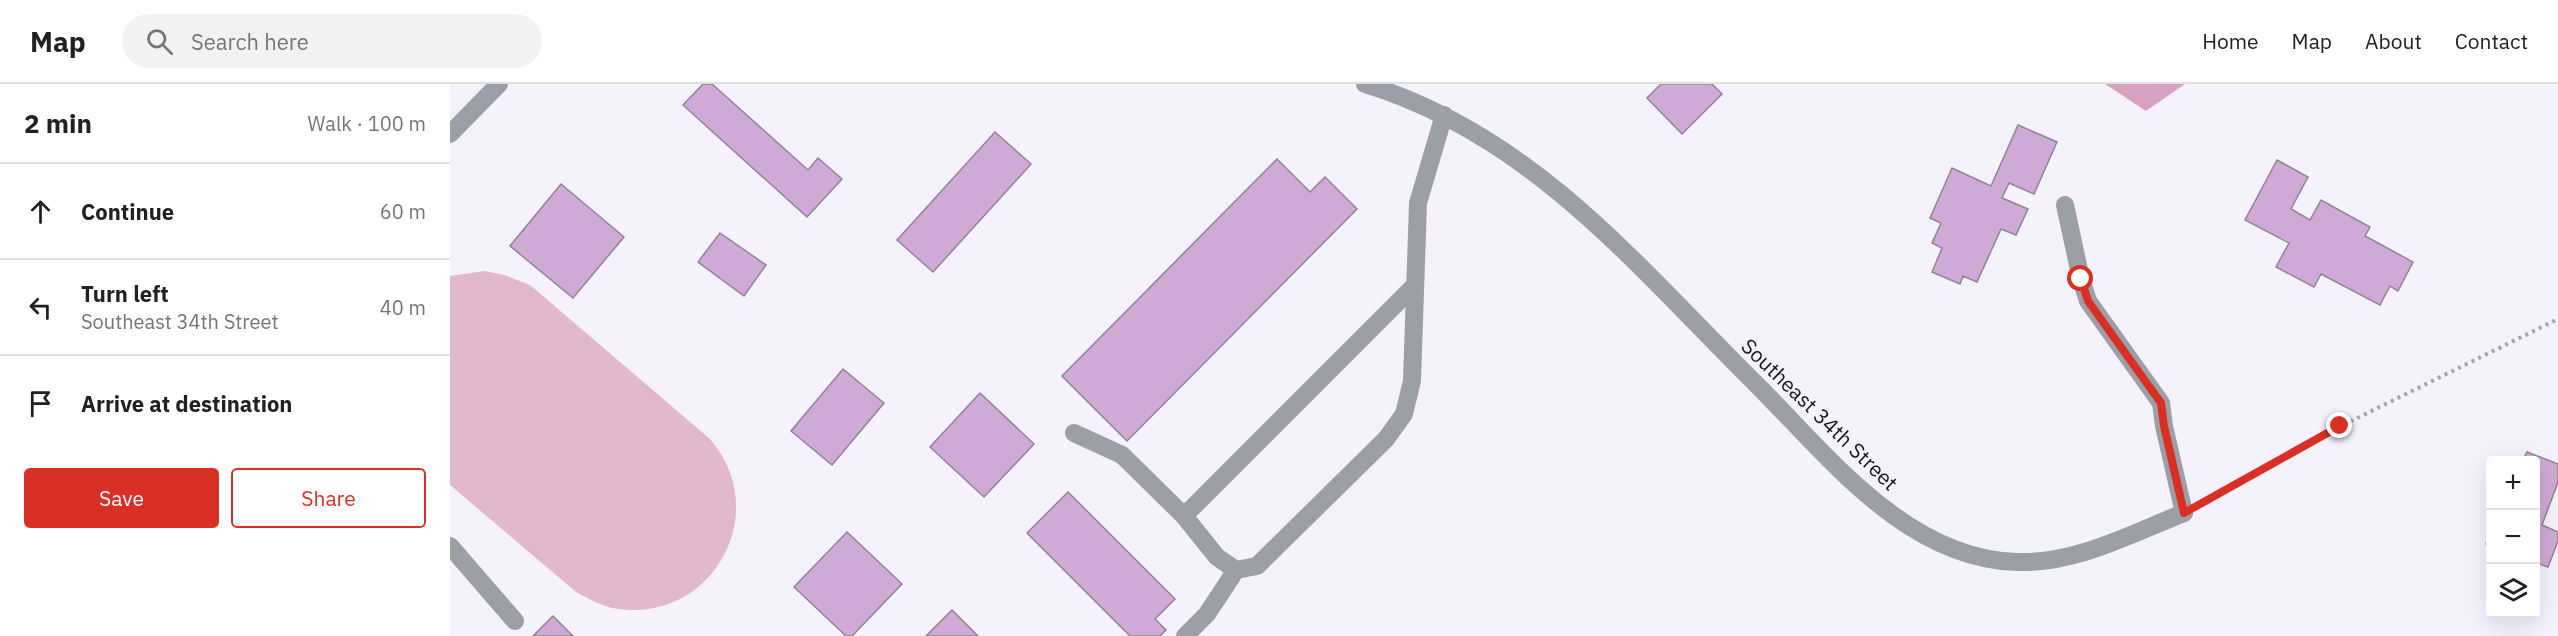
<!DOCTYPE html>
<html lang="en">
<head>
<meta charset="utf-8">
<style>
	:root { --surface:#fff; --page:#f2f2f2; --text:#202124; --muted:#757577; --line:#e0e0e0; --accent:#d93025 }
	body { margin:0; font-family:"IBM Plex Sans",sans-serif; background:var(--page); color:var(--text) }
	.controls { position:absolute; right:18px; bottom:18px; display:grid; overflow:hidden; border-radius:6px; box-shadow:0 6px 24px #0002 }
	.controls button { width:54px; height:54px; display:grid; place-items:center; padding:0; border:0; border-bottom:2px solid var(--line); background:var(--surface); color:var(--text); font:30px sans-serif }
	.stop { position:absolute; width:18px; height:18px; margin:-14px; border:4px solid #d93025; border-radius:50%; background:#fff }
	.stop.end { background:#d93025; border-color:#fff; box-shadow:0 2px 6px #0008 }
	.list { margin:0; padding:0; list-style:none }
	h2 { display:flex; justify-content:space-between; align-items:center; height:78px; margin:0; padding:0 24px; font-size:26px }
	h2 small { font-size:20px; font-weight:400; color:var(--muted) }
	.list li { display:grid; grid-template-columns:39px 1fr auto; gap:18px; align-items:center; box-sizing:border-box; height:96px; padding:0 24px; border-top:2px solid var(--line) }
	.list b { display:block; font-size:22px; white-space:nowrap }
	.list p { margin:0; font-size:20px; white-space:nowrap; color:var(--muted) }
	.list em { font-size:20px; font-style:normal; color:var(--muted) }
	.actions { display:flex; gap:12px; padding:18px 24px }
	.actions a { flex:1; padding:14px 0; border:2px solid var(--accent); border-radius:6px; text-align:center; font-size:21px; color:var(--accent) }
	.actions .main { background:var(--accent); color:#fff }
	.icon { flex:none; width:33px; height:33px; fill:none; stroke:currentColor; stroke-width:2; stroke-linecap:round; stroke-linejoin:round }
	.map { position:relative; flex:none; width:2108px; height:552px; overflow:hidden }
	header { display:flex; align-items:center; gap:36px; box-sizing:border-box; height:84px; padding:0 30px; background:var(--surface); border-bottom:2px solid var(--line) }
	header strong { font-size:28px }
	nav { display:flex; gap:33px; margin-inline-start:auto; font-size:21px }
	.search { width:420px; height:54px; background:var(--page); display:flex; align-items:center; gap:15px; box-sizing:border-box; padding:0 21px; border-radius:33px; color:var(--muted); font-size:22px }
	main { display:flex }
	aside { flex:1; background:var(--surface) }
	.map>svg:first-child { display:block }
	.green { fill:#e1b8d0 }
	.forest { fill:#d7a2c1 }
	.building { fill:#cfaad6; stroke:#908493; stroke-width:1.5 }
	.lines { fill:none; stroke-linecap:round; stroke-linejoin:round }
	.path { stroke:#a6a3ad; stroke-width:4; stroke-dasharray:3 4.5; stroke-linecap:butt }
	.minor { stroke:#9d9fa7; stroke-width:18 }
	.route { stroke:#d93025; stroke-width:8 }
	.labels { text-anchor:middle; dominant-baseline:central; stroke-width:6; stroke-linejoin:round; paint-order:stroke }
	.street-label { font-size:21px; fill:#18171d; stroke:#f5f2fd }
</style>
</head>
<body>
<header>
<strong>Map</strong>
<div class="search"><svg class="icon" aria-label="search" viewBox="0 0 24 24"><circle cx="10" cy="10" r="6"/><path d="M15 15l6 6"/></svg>Search here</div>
<nav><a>Home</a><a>Map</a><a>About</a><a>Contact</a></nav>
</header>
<main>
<aside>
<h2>2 min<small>Walk · 100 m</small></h2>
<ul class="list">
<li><svg class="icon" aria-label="ahead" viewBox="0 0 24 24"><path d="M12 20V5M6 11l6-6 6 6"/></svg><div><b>Continue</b></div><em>60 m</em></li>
<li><svg class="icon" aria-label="left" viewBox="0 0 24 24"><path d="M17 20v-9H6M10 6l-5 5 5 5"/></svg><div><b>Turn left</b><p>Southeast 34th Street</p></div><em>40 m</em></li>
<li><svg class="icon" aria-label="arrive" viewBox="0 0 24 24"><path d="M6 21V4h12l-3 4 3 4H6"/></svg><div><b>Arrive at destination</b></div></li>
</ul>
<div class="actions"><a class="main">Save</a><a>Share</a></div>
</aside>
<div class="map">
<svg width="2108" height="552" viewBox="0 0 2108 552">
	<rect width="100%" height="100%" fill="#f5f2fd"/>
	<!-- green -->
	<path class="green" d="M35 187 54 191 80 201 260 355C323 427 264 538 168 525 153 523 139 515 126 508L0 401V192Z"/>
	<!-- forest -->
	<polygon class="forest" points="1655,0 1735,0 1696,27"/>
	<!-- building -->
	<g class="building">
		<polygon points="253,0 262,0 358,86 368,74 392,95 357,133 233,21"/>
		<polygon points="1211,0 1262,0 1272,10 1232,50 1197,14"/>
		<polygon points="1568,41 1607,58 1584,110 1559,99 1552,114 1578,125 1566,151 1551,145 1527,198 1513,192 1510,200 1482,188 1492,164 1482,159 1491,139 1480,134 1502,84 1541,102"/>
		<polygon points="545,48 581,80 483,188 447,156"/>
		<polygon points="827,75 860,108 875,93 907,125 677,357 612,292"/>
		<polygon points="1827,76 1858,93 1841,125 1860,136 1871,116 1920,143 1915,152 1963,178 1948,207 1940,202 1930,221 1871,190 1864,203 1826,183 1839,159 1795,136"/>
		<polygon points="111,100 174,153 123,214 60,162"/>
		<polygon points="270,149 316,181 294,212 248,178"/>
		<polygon points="393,285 434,319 382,381 341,347"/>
		<polygon points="530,309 584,360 534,413 480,363"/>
		<polygon points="2077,368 2108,380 2108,398 2092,441 2108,448 2108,457 2098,483 2086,479 2086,376 2073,376"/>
		<polygon points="618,408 725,515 705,535 716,546 710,552 680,552 577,449"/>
		<polygon points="2040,447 2040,462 2036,460"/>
		<polygon points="397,448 452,500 402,552 396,552 344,503"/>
		<polygon points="502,526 528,552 476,552"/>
		<polygon points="103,532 123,552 83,552"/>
	</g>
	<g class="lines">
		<!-- path -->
		<polyline class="path" points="1756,417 1891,342 2108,235"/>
		<!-- minor -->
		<g class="minor">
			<path d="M915 0C987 22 1053 62 1111 110 1181 168 1243 238 1308 302 1379 373 1457 475 1567 478 1626 480 1680 450 1734 429L1714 342 1711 319 1638 217 1631 195 1615 121"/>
			<polyline points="0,50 49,0"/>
			<polyline points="624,349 672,371 734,432 767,473 786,486 807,482 936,355 954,330 962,297 968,119 994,31"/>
			<polyline points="734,432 964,202"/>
			<polyline points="0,462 65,537"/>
			<polyline points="735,552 757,530 786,486"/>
		</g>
	</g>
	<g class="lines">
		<!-- route -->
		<polyline class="route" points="1631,195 1638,217 1711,319 1714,342 1734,429 1890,342"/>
	</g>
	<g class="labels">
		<!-- street labels -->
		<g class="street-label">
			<text transform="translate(1370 330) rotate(44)">Southeast 34th Street</text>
		</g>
	</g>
</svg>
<div class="controls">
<button>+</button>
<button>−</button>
<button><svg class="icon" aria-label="layers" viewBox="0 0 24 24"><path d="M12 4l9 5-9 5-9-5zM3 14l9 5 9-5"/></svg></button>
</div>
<div class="stop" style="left:1631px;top:195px"></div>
<div class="stop end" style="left:1890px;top:342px"></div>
</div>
</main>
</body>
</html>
